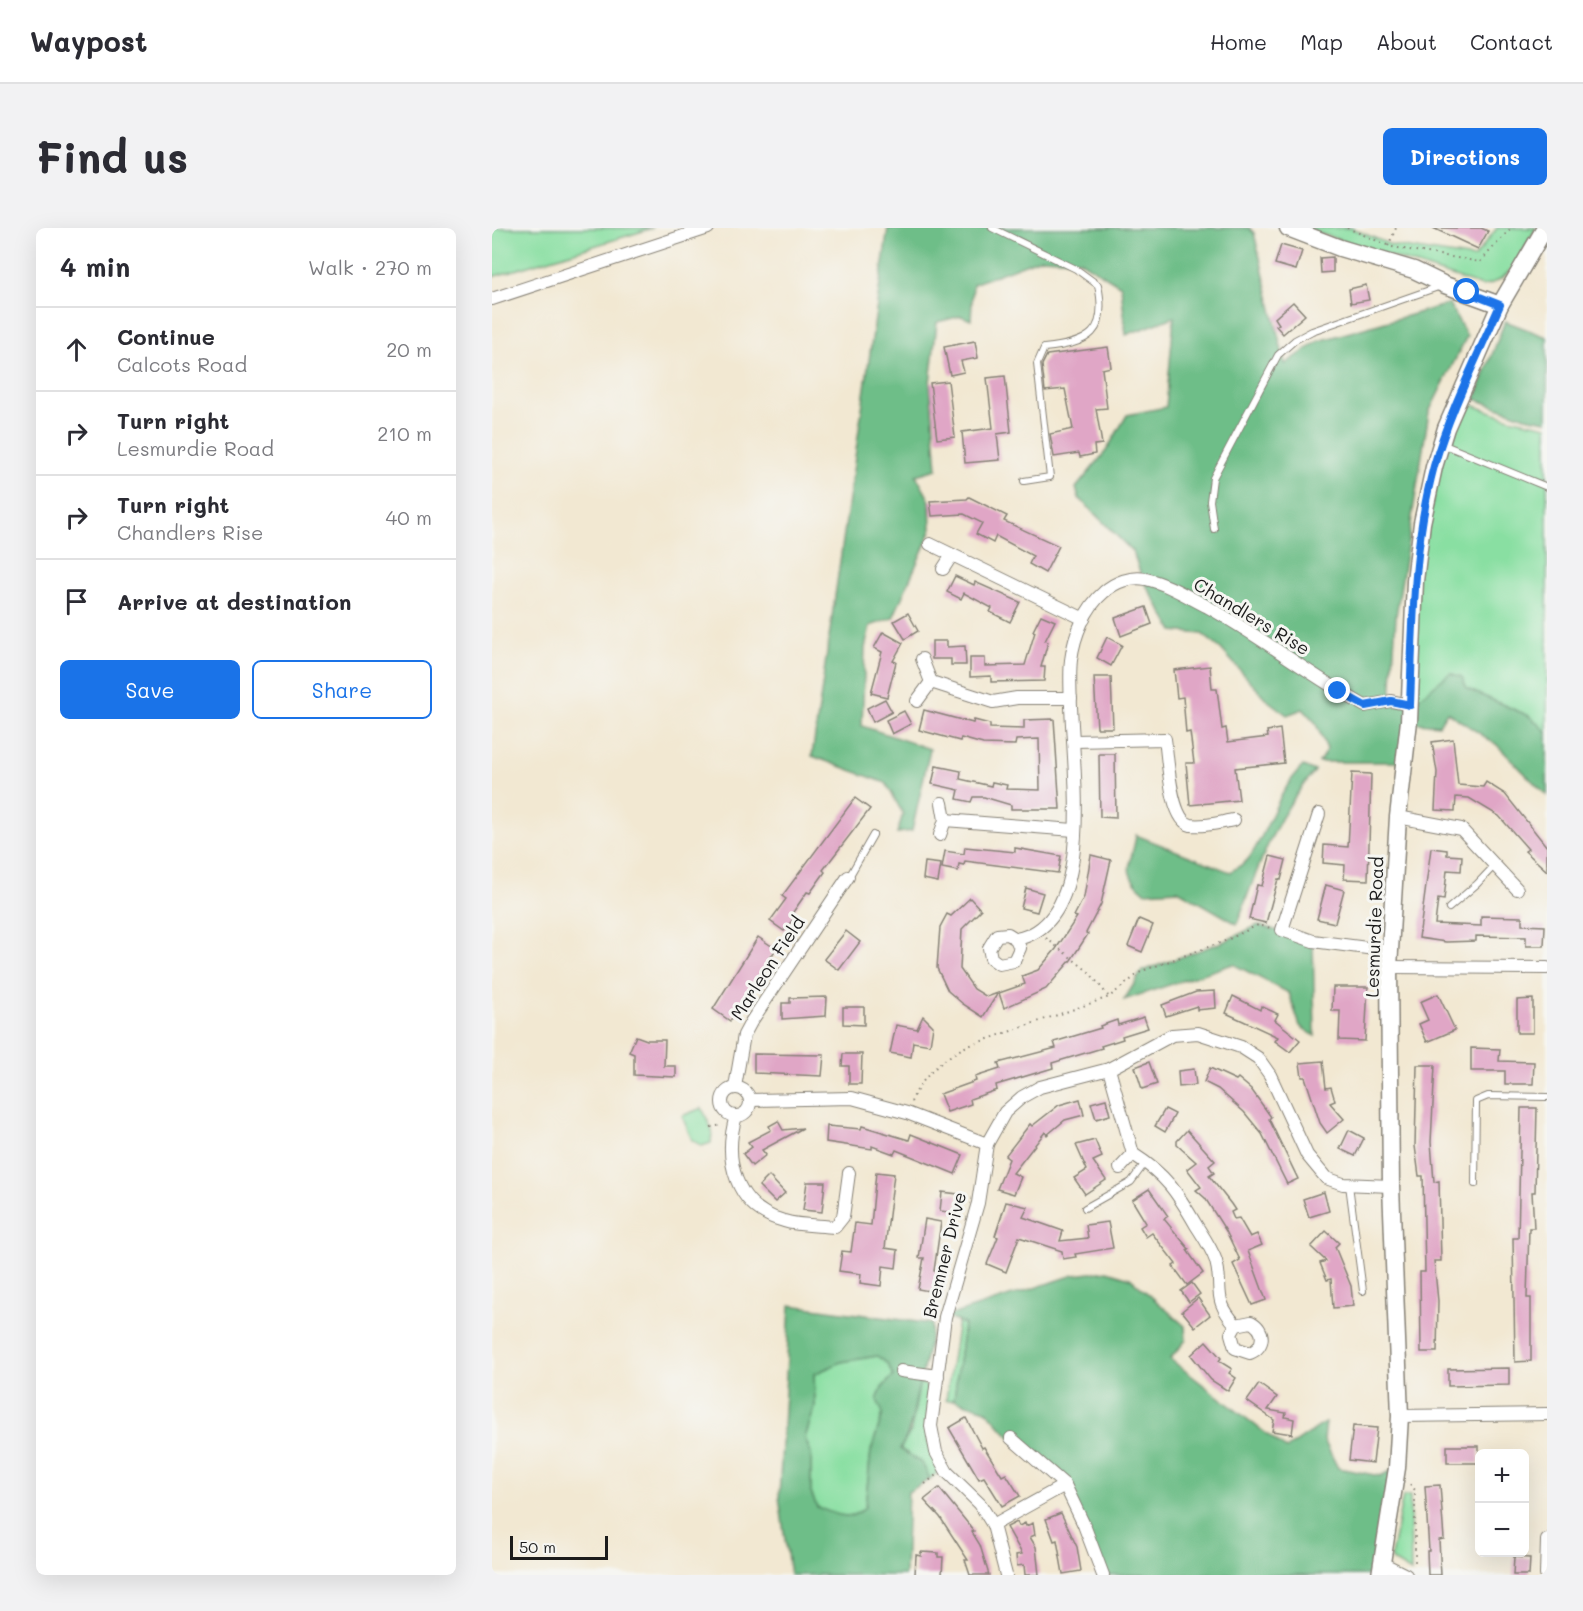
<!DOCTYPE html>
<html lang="en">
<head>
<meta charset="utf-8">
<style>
	:root { --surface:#fff; --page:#f2f2f3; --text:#2b2b33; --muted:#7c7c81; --line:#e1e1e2; --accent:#1a73e8 }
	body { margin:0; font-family:Mali,sans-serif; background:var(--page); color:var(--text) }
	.controls { position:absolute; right:18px; bottom:18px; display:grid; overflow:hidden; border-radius:9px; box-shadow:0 6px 24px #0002 }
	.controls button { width:54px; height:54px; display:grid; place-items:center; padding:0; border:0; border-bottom:2px solid var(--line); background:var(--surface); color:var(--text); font:30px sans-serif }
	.scale { position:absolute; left:18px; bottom:15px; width:98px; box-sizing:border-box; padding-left:6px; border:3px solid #1c1c1c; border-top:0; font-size:16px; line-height:21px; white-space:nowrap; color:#1c1c1c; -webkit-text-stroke:4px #f6f6f2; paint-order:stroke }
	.stop { position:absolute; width:18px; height:18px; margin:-14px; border:4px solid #1a73e8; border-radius:50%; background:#fff }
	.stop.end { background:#1a73e8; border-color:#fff; box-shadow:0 2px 6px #0008 }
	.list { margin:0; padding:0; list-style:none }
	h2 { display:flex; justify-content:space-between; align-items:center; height:78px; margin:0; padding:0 24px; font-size:26px }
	h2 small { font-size:20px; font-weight:400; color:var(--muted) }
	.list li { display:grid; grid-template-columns:39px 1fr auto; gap:18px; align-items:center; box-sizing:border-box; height:84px; padding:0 24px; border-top:2px solid var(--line) }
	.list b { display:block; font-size:22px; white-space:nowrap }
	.list p { margin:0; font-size:20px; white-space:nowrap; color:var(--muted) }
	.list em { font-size:20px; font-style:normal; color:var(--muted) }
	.actions { display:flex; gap:12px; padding:18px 24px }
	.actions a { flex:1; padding:14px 0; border:2px solid var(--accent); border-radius:9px; text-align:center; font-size:21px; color:var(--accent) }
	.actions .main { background:var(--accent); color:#fff }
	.icon { flex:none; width:33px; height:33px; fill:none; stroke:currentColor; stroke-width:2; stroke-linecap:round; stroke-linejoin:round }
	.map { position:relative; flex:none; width:1055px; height:1347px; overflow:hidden; border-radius:9px }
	header { display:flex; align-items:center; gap:36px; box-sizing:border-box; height:84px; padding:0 30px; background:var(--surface); border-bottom:2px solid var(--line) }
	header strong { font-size:28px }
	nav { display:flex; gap:33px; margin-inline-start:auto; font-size:21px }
	.intro { display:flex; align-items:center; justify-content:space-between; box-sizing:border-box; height:144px; padding:0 36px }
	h1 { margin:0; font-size:42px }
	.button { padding:15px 27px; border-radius:9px; background:var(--accent); color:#fff; font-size:21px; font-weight:700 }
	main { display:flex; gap:36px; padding:0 36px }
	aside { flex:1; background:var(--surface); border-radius:9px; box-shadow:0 6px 24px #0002 }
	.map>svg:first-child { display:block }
	.green { fill:#89dfa2; stroke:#527e5f; stroke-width:1.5 }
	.forest { fill:#6ebe88; stroke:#456d52; stroke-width:1.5; fill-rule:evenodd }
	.building { fill:#e0a6c6 }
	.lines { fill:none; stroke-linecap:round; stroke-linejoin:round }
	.service-casing { stroke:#878277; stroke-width:8 }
	.minor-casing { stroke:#878277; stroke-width:14 }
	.tertiary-casing { stroke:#878277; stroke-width:19 }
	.path { stroke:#878277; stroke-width:2; stroke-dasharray:1.5 4.5; stroke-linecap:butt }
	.service { stroke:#fff; stroke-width:6 }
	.minor { stroke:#fff; stroke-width:12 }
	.tertiary { stroke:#fff; stroke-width:16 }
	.route { stroke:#1a73e8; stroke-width:8 }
	.labels { text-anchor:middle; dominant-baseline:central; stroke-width:6; stroke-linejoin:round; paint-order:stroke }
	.street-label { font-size:18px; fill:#1c1c1c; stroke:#f6f6f2 }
</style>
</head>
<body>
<header>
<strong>Waypost</strong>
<nav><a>Home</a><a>Map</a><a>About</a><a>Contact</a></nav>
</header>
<div class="intro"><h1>Find us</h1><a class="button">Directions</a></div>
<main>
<aside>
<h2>4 min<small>Walk · 270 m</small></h2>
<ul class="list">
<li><svg class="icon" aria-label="ahead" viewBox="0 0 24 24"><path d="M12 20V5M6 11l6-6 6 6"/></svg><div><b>Continue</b><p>Calcots Road</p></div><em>20 m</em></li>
<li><svg class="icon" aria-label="right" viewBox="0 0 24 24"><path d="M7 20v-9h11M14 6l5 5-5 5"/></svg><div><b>Turn right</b><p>Lesmurdie Road</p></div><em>210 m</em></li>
<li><svg class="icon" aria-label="right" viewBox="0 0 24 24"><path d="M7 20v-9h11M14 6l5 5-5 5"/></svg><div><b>Turn right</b><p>Chandlers Rise</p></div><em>40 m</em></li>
<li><svg class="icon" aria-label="arrive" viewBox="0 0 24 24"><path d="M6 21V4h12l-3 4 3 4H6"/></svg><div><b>Arrive at destination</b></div></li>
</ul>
<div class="actions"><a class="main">Save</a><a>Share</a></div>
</aside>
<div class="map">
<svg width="1055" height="1347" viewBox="0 0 1055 1347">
	<rect width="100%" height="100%" fill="#f6f6f2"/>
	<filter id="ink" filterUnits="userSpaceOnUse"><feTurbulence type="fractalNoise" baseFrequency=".0167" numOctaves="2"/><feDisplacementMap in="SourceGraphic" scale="12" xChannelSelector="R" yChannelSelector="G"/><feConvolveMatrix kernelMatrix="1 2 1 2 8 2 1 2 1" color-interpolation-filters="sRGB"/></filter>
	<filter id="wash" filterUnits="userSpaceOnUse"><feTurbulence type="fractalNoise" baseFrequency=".008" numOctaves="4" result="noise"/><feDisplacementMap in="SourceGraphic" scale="24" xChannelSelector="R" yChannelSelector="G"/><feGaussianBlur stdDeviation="1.35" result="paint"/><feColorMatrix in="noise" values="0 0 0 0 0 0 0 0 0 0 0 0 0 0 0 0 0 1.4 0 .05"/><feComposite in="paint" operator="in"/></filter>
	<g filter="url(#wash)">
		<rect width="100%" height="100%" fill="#f2e8d2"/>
		<!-- green -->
		<g class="green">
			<polygon points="0,0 161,0 0,49"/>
			<path d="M811 0H859L899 17 982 30 1005 0H1044C1029 25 1022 52 990 58Z"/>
			<polygon points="963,171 1017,190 1055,198 1055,504 1037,488 975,461 918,477 923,353"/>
			<polygon points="210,880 220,902 219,915 210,918 200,912 190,888"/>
			<polygon points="466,1093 472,1096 462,1172 454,1172"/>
			<path d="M385 1128 396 1136 401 1148 390 1160 391 1185 379 1223 373 1279C359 1295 342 1286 325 1279L319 1265V1226L313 1210 323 1178 322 1146 349 1134Z"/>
			<polygon points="428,1152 436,1161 436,1213 447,1243 438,1251 430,1235 408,1221 419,1203"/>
			<polygon points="911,1268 918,1268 919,1344 901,1333 899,1328"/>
		</g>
		<!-- forest -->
		<g class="forest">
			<polygon points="396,0 757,0 762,5 793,136 827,113 957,76 975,108 937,184 904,388 899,473 918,477 958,445 970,449 975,461 1037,488 1055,504 1055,568 1004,516 955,484 947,497 917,494 912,534 827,534 835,521 823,494 811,481 795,487 775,472 729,421 710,406 681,403 650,350 641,324 587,270 584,260 614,223 635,187 674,179 682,89 634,107 629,58 587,32 549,30 481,56 479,92 469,88 445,94 438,155 445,241 424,247 438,273 439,303 401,390 378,398 373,420 370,498 438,521 420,603 405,605 411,586 394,555 320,528"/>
			<polygon points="1013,93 1055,109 1055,193 1033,189 983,171"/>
			<path d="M811 538 823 543C783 587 765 642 745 696L686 662 653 664C627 643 640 636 644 607L738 644C744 640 753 636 757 630 778 600 784 565 811 538Z"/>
			<polygon points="766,697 821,713 823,808 808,798 797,765 741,736 632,772 650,743 733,713"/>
			<polygon points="615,1043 638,1050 693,1098 694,1112 678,1131 794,1221 834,1194 832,1212 846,1240 888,1248 905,1240 888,1347 611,1347 573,1257 519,1210 494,1182 462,1172 472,1096 453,1089 582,1047"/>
			<path d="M298 1077 440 1096C438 1120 431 1139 426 1162 421 1184 420 1202 408 1221L430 1235 438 1251 416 1264 413 1347H298L287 1269ZM385 1128 396 1136 401 1148 390 1160 385 1172 391 1185 379 1223 373 1279C360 1295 342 1286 325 1279L319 1265V1226L313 1210 323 1178 322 1146 349 1134Z"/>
		</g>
		<g id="blocks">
			<!-- building -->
			<g class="building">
				<polygon points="941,0 989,0 996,3 986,21"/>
				<polygon points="789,17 810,23 804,42 783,36"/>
				<polygon points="841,29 841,44 829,45 828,30"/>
				<polygon points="874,57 877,72 859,75 857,61"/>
				<polygon points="801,74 813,87 791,106 784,98 787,96 783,90"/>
				<polygon points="483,113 486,130 469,133 472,144 458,147 452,119"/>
				<polygon points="616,119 619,139 610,141 615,180 604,181 610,216 602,217 603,226 588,229 587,225 562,229 558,206 581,201 573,161 553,163 550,137 555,127"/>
				<polygon points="513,148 519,204 505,206 508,232 473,235 470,204 501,200 495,150"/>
				<polygon points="456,153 463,209 445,211 438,155"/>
				<polygon points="477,269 515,288 512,293 567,318 553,345 537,336 541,328 504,308 501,315 484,306 490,295 472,286 440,288 438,273 475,271"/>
				<polygon points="463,348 482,357 483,354 528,374 518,394 498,384 500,380 472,365 469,371 455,364"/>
				<polygon points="654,379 660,396 629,408 623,390"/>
				<polygon points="416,385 426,403 413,411 402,393"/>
				<polygon points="549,387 563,393 553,413 556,414 549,439 553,439 552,453 499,454 499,448 478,449 478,430 493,430 493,438 533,437 543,404 541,403"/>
				<polygon points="391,404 411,415 401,433 404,434 395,469 379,465 390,424 382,420"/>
				<polygon points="615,409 630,417 619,438 605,430"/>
				<polygon points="440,413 455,413 455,419 473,418 474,437 459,437 459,431 440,431"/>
				<polygon points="718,438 720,461 725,461 730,501 734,500 736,514 776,509 775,503 788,501 792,535 743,540 747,572 698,577 694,535 702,535 698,504 694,505 691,469 685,470 682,442"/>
				<polygon points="602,449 619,449 621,500 605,500"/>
				<polygon points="393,471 400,484 381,494 375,480"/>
				<polygon points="432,482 481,495 482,492 498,496 498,500 532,501 532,492 562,491 568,581 519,581 519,577 492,569 481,569 479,574 465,571 467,562 440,556 444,538 469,543 468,551 499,558 500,554 515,557 514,561 548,562 547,511 524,512 523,517 491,516 469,510 468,513 427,502"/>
				<polygon points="412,483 419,496 400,506 394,492"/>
				<polygon points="961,511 966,557 991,559 994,554 1013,566 1055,619 1055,643 1033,623 1036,621 1007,588 977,570 964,569 963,583 943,582 945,544 940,514"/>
				<polygon points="607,526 623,526 624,590 608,589"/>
				<polygon points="860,545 879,546 876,652 852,651 853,637 831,635 832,617 856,619"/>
				<polygon points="363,570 378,581 331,642 333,644 318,665 315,664 299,687 302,690 292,703 278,693 294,671 290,668"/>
				<polygon points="473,619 523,624 523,620 569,628 566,645 473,633 472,637 467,636 466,643 450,640 453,623 472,626"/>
				<polygon points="939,620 955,622 955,627 970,628 969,643 955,642 952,672 946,671 943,696 989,698 989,688 1030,689 1030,697 1053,698 1052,718 1034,718 1034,709 984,708 984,713 954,714 927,710"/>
				<polygon points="599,627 619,632 609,676 594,705 596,706 579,732 554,761 512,780 507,765 533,756 530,748 546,742 564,721 585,689 582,688 592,669"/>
				<polygon points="778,628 794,632 789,652 786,651 774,695 757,691 765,657 770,658"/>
				<polygon points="433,634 449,636 446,654 431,651"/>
				<polygon points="834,657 852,662 843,695 825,691"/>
				<polygon points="534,660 551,665 545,684 529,680"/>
				<polygon points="478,670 489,682 470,701 468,741 482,761 495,769 506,765 491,789 471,776 456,763 445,740 448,699 455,686 459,688"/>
				<polygon points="647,691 661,697 650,724 636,718"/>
				<polygon points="354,703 368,714 347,742 332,731"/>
				<polygon points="266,709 284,721 238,793 221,781"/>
				<polygon points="841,759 876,759 873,813 847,812 848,783 840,783"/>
				<polygon points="723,763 724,780 705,782 705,778 674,788 670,777 704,764"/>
				<polygon points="946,766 963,802 935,814 927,796 936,792 928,774"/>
				<polygon points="741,768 768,782 769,778 786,786 783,792 808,812 798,824 783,813 786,809 734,785"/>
				<polygon points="335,769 334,788 290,791 290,775 298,775 298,770"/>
				<polygon points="1041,771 1041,805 1025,805 1025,772"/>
				<polygon points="351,779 372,779 372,797 351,796"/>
				<polygon points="431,788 441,798 438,817 421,814 419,829 398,825 404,797 425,801"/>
				<polygon points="652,789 656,800 630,808 631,811 609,818 610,820 560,835 561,840 504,857 505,862 478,871 479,876 455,884 448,866 484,853 483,849 508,841 506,835 564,820 562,814 609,800 608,798 625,792 626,797"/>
				<polygon points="144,808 155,812 173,812 172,838 184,838 184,849 142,847 142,826 137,824"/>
				<polygon points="979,820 1008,821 1007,833 1042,834 1041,856 1013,856 1013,843 979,843"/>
				<polygon points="262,826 332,827 330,848 262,845"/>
				<polygon points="351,826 370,826 369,856 357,856 357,838 350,838"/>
				<polygon points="831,833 834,860 839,859 843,873 838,875 852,891 835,905 828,895 813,849 810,849 808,835"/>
				<polygon points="657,834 665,856 650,861 643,839"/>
				<polygon points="925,837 943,837 939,914 942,954 947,953 949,1033 942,1033 946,1073 945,1124 929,1124 928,1044 933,1044 931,948 927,948 923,918"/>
				<polygon points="718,840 744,852 746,850 759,861 779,889 777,891 806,951 795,956 770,906 752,884 726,861 712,854"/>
				<polygon points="702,841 704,857 687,859 686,843"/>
				<polygon points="588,871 592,887 573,892 555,907 553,904 521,945 529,949 522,966 505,961 517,931 513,928 538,896 540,898 567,877"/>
				<polygon points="614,871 618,887 604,891 599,875"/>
				<polygon points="1029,880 1045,880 1043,964 1040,964 1042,1000 1037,1000 1035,1070 1039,1070 1039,1133 1023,1134 1021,1010 1026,1010"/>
				<polygon points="673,881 683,886 673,904 663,898"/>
				<polygon points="286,893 291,902 311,900 270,922 274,927 260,938 251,926 260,919 256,914 279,902 277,898"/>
				<polygon points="335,898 369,901 370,898 417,912 419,906 471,927 463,946 404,922 402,926 380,918 380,921 334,914"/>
				<polygon points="695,902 723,933 717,938 722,945 717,948 739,976 743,982 739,984 742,991 747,990 758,1009 765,1006 770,1017 756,1023 774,1072 760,1077 741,1036 748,1032 734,1003 713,970 704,962 709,959 695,941 704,934 685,917 685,913"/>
				<polygon points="857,902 872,910 863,928 848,921"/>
				<polygon points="603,912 610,929 601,933 614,952 593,966 582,950 595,942 584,917"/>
				<polygon points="384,944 402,946 393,1020 406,1022 404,1040 391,1038 389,1058 368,1055 369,1046 347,1043 350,1023 359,1024 363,995 379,997"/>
				<polygon points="277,948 293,965 283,974 267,958"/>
				<polygon points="315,954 333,954 330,984 311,982"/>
				<polygon points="657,961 676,988 672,991 697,1021 695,1022 711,1045 695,1057 681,1038 684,1036 660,1005 654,1009 648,999 654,995 640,972"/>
				<polygon points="450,964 466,966 464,985 448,983"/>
				<polygon points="832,964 837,983 817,989 811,971"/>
				<polygon points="514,974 536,979 531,989 571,1003 568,1013 596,1010 594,997 616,994 621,1020 583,1026 584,1029 571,1031 570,1023 527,1009 514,1044 495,1036 506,1009 503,1008"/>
				<polygon points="433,991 449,994 442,1043 446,1044 442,1064 426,1061 432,1030 427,1030"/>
				<polygon points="834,1003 847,1015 843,1019 859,1058 861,1078 841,1080 839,1051 835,1052 828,1035 834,1033 819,1019"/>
				<polygon points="700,1055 708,1066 697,1074 689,1063"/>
				<polygon points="706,1070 718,1087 703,1099 690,1083"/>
				<polygon points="714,1113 729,1130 727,1133 740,1141 737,1145 744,1150 736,1163 719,1152 699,1127"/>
				<polygon points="1017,1140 1017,1157 956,1158 956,1141"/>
				<polygon points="767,1156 785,1169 776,1182 794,1185 793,1189 802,1191 800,1206 780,1203 782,1192 755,1173"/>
				<polygon points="474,1190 490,1220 492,1219 510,1248 514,1246 528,1268 510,1278 492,1249 487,1251 457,1200"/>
				<polygon points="861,1198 885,1200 881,1235 857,1232"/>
				<rect x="955" y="1218" width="32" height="17"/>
				<polygon points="948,1257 952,1311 947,1312 949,1347 936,1347 935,1323 937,1323 933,1258"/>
				<polygon points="447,1260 482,1303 480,1304 488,1317 497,1347 478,1347 473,1332 476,1332 448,1289 432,1272"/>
				<polygon points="569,1285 585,1319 589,1343 571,1346 565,1312 562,1313 554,1291"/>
				<polygon points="525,1294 527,1298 533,1295 534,1298 541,1295 543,1307 538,1309 544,1319 547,1347 533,1347 532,1337 525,1338 524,1327 530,1326 515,1299"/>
				<polygon points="429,1324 446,1325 446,1329 451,1329 450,1347 423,1347 424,1327 429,1328"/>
				<polygon points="1022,1329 1038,1330 1037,1347 1021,1347"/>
			</g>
		</g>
	</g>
	<g filter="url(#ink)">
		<use href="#blocks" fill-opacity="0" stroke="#878277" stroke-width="1.5"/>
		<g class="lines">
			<defs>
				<g id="service">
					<path d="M500 0 584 41 606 57C616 105 598 115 552 120L545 136 558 249 532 253"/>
					<polyline points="950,216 1055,259"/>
					<polyline points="722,301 718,273 721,250 786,127 803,112 820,103 949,58"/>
					<polyline points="357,649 381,607"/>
					<polyline points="957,680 985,656 1003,637"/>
					<polyline points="983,956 984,873 996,868 1055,869"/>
					<polyline points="857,957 871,1063"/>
					<polyline points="593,980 639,954 653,935"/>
				</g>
				<g id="minor">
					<polyline points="0,71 216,0"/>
					<polyline points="438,316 592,391"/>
					<polyline points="451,341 460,327"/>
					<polyline points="430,431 439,454"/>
					<polyline points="425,473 439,454 501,474 525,470 579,470"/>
					<path d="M583 513 673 511C676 530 678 593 699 597 712 599 729 594 742 592"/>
					<polyline points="450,575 453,592"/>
					<polyline points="827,586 790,702 821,713 898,723"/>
					<polyline points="906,589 969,601 1025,661"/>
					<polyline points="448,607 453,592 582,602"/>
					<path d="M524 711 528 720 522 733 507 736 499 730 497 720 505 707 516 706 524 711C618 693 571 498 579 432 582 408 593 380 612 364 623 354 639 348 654 351 676 356 696 369 716 379 770 409 819 448 873 478L899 473 918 477"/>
					<polyline points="897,739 1055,740"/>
					<path d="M617 841 641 926C674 947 685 964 704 997 711 1008 720 1021 724 1033 732 1063 719 1069 744 1097L759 1094C774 1102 773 1119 758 1125L743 1120 739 1106 744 1097"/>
					<polyline points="243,859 252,807 259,794 356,649"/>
					<circle cx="244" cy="874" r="14"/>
					<polyline points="259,872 360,870 415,885 495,916 513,884 530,869 548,859 617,841 680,807 706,805 749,819 766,830 778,847 815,927 834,950 851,956 899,958"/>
					<path d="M244 888C231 931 243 980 292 993 308 998 327 997 343 999L351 989 357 945"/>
					<polyline points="495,916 486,975 453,1089 439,1198 444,1224 455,1244 488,1276 501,1297 514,1347"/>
					<polyline points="628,940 641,926"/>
					<polyline points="409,1143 446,1148"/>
					<polyline points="908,1188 1055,1186"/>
					<polyline points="519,1210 573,1257 592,1297 611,1347"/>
					<polyline points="501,1297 573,1257"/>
					<polyline points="892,1336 914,1347"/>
					<polyline points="1054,1347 1055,1312"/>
				</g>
				<g id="tertiary">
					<polyline points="796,0 848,20 922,42 953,57 1008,77"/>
					<polyline points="888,1347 905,1240 908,1188 899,958 897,739 906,589 917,493 923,353 930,295 942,239 954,200 1008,77 1053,0"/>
				</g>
			</defs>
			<!-- service casing -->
			<use href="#service" class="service-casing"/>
			<!-- minor casing -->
			<use href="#minor" class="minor-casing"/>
			<!-- tertiary casing -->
			<use href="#tertiary" class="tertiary-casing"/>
			<!-- path -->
			<g class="path">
				<polyline points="855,0 895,17"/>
				<polyline points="896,18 904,0"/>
				<polyline points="900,19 988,34 1019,0"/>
				<polyline points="554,710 597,744 617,769"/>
				<path d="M419 874C429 850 450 831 473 819L617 769 650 743 733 713 766 697 779 700"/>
				<polyline points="219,899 230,897"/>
				<polyline points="433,1256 444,1247"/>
				<polyline points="918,1256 923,1262 923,1338"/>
			</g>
			<!-- service -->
			<use href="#service" class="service"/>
			<!-- minor -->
			<use href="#minor" class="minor"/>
			<!-- tertiary -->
			<use href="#tertiary" class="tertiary"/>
		</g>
	</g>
	<g class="lines" filter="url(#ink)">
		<!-- route -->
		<path class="route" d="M846 463 873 478 899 473 918 477C921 397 921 316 942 238 958 182 985 130 1008 77L975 64"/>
	</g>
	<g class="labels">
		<!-- street labels -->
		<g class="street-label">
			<text transform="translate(760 388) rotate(31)">Chandlers Rise</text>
			<text transform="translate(882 699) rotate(-88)">Lesmurdie Road</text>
			<text transform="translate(275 740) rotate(-57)">Marleon Field</text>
			<text transform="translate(452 1027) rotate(-76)">Bremner Drive</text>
		</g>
	</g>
</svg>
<div class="controls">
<button>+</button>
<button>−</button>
</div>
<div class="scale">50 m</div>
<div class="stop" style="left:975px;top:64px"></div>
<div class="stop end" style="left:846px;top:463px"></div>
</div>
</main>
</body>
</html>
